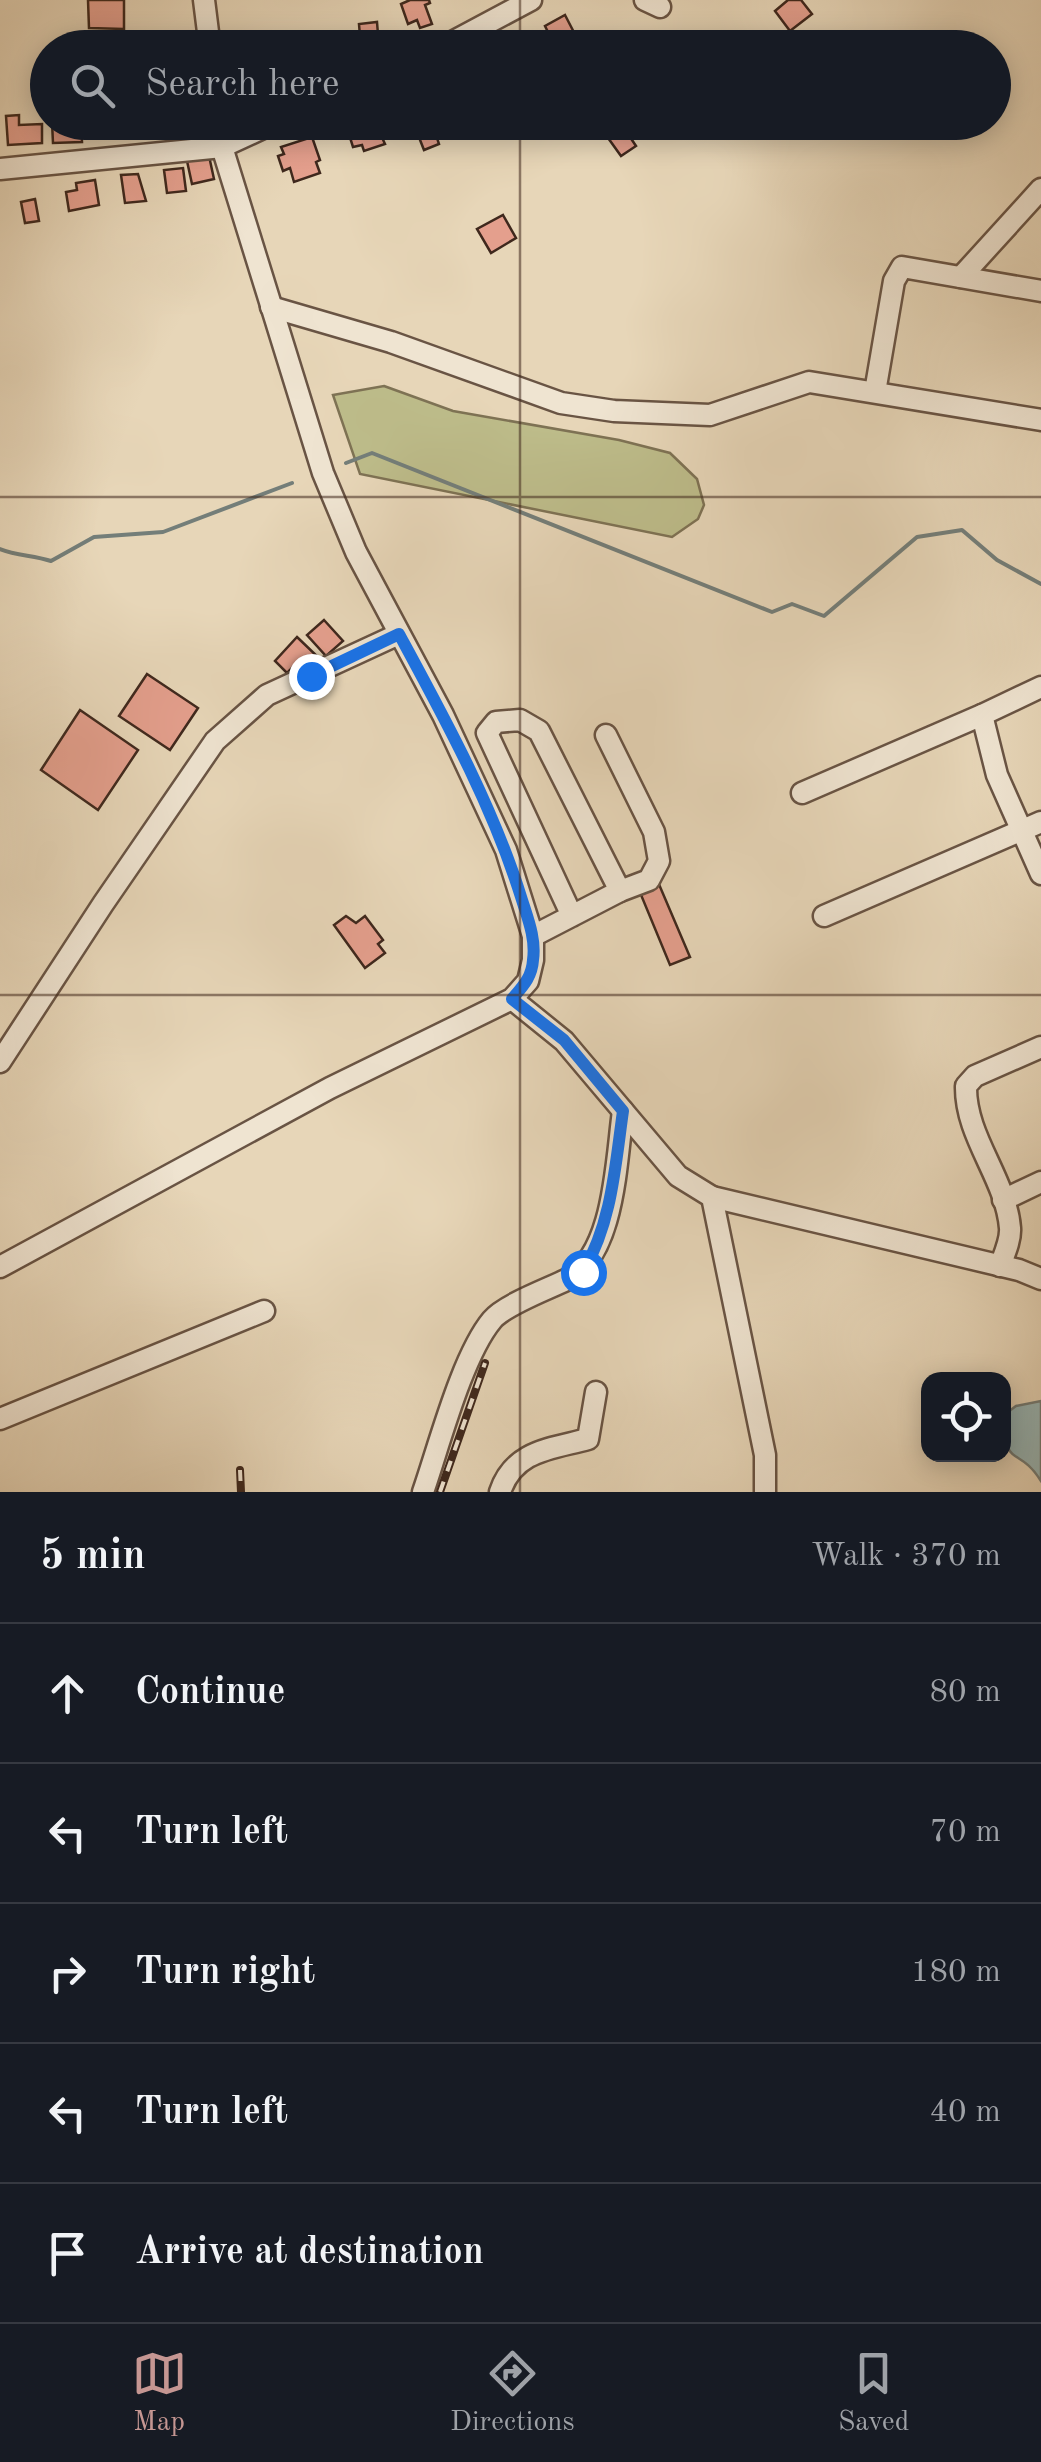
<!DOCTYPE html>
<html lang="en">
<head>
<meta charset="utf-8">
<style>
	:root { --surface:#171b24; --page:#20242c; --text:#f1f3f6; --muted:#9ea1a6; --line:#363941; --accent:#c59692 }
	body { margin:0; font-family:"Old Standard TT",serif; background:var(--page); color:var(--text) }
	.controls { position:absolute; right:30px; bottom:30px; display:grid; overflow:hidden; border-radius:20px; box-shadow:0 5px 25px #0003 }
	.controls button { width:90px; height:90px; display:grid; place-items:center; padding:0; border:0; border-bottom:2px solid var(--line); background:var(--surface); color:var(--text); font:50px sans-serif }
	.stop { position:absolute; width:30px; height:30px; margin:-22px; border:8px solid #1a73e8; border-radius:50%; background:#fff }
	.stop.end { background:#1a73e8; border-color:#fff; box-shadow:0 2px 10px #0008 }
	.list { margin:0; padding:0; list-style:none }
	h2 { display:flex; justify-content:space-between; align-items:center; height:130px; margin:0; padding:0 40px; font-size:42px }
	h2 small { font-size:32px; font-weight:400; color:var(--muted) }
	.list li { display:grid; grid-template-columns:65px 1fr auto; gap:30px; align-items:center; box-sizing:border-box; height:140px; padding:0 40px; border-top:2px solid var(--line) }
	.list b { display:block; font-size:38px; white-space:nowrap }
	.list em { font-size:32px; font-style:normal; color:var(--muted) }
	.icon { flex:none; width:55px; height:55px; fill:none; stroke:currentColor; stroke-width:2; stroke-linecap:round; stroke-linejoin:round }
	.map { position:relative; flex:none; width:1041px; height:1492px; overflow:hidden }
	.search { position:absolute; background:var(--surface); box-shadow:0 5px 25px #0003; left:30px; right:30px; top:30px; height:110px; display:flex; align-items:center; gap:25px; box-sizing:border-box; padding:0 35px; border-radius:55px; color:var(--muted); font-size:38px }
	.sheet { height:830px; background:var(--surface) }
	nav { display:flex; justify-content:space-around; align-items:center; box-sizing:border-box; height:140px; border-top:2px solid var(--line); background:var(--surface); font-size:28px; color:var(--muted) }
	nav a { display:grid; justify-items:center; gap:5px }
	nav .on { color:var(--accent) }
	.map>svg:first-child { display:block }
	.green { fill:#bdbc8a; stroke:#7e7254; stroke-width:2.5 }
	.water { fill:#98b7b7; stroke:#747e79; stroke-width:2.5 }
	.lines { fill:none; stroke-linecap:round; stroke-linejoin:round }
	.stream { stroke:#747e79; stroke-width:4 }
	.building { fill:#e49f8d; stroke:#3f281d; stroke-width:2.5 }
	.minor-casing { stroke:#695444; stroke-width:25 }
	.minor { stroke:#efe4d1; stroke-width:20 }
	.rail-casing { stroke:#3f281d; stroke-width:8 }
	.rail { stroke:#efe4d1; stroke-width:4; stroke-dasharray:11; stroke-linecap:butt }
	.route { stroke:#1a73e8; stroke-width:12 }
	.grid { fill:none; stroke:#3f281d; stroke-width:2.5; stroke-opacity:0.55 }
</style>
</head>
<body>
<div class="map">
<svg width="1041" height="1492" viewBox="0 0 1041 1492">
	<rect width="100%" height="100%" fill="#e7d6b8"/>
	<filter id="stains"><feTurbulence type="fractalNoise" baseFrequency=".002" numOctaves="4"/><feColorMatrix values="0 0 0 0 .2 0 0 0 0 .09 0 0 0 0 .02 0 0 0 .5 -.17"/></filter>
	<radialGradient id="worn" r=".72"><stop offset=".6" stop-color="#630" stop-opacity="0"/><stop offset="1" stop-color="#630" stop-opacity=".3"/></radialGradient>
	<!-- green -->
	<polygon class="green" points="384,386 453,411 619,440 670,453 697,479 704,505 698,519 672,537 360,474 333,395"/>
	<!-- water -->
	<path class="water" d="M1041 1401V1481C1018 1444 1004 1471 1004 1415L1016 1406Z"/>
	<g class="lines">
		<!-- stream -->
		<g class="stream">
			<polyline points="346,463 372,453 772,612 792,604 824,616 917,537 962,530 997,560 1041,584"/>
			<path d="M0 549C17 556 33 555 51 561L94 537 163 532 292 483"/>
		</g>
	</g>
	<!-- building -->
	<g class="building">
		<polygon points="88,0 124,0 124,29 89,28"/>
		<polygon points="410,0 429,0 430,3 425,5 432,24 420,28 417,20 408,24 401,4"/>
		<polygon points="788,0 801,0 812,14 790,31 775,11"/>
		<polygon points="565,15 580,44 556,48 545,26"/>
		<polygon points="377,22 379,47 361,48 359,24"/>
		<polygon points="19,115 19,125 42,124 42,143 8,145 6,116"/>
		<polygon points="52,122 81,122 82,142 53,143"/>
		<polygon points="353,122 369,122 374,135 380,133 385,144 364,151 362,145 353,147 346,125"/>
		<polygon points="413,122 435,122 441,136 437,138 439,144 424,150"/>
		<polygon points="622,125 636,146 621,156 606,135"/>
		<polygon points="312,137 320,160 316,162 320,173 294,182 290,168 283,171 278,156 284,154 281,147"/>
		<polygon points="209,156 214,179 192,184 187,161"/>
		<polygon points="183,168 186,191 167,193 164,170"/>
		<polygon points="138,174 146,201 125,203 121,175"/>
		<polygon points="95,180 99,205 69,211 66,192 77,190 76,183"/>
		<polygon points="35,199 39,221 25,223 21,202"/>
		<polygon points="503,215 516,238 491,253 477,229"/>
		<polygon points="324,620 343,641 326,656 307,635"/>
		<polygon points="297,637 320,659 310,670 300,660 287,673 275,661"/>
		<polygon points="147,674 198,708 170,750 119,716"/>
		<polygon points="80,710 138,750 98,810 41,770"/>
		<polygon points="658,882 690,957 670,965 639,890"/>
		<polygon points="346,916 356,923 365,916 383,940 378,944 385,953 365,968 334,925"/>
	</g>
	<g class="lines">
		<defs>
			<g id="minor">
				<polyline points="204,0 210,48"/>
				<polyline points="645,0 660,7"/>
				<polyline points="441,48 531,0"/>
				<polyline points="0,169 222,147 276,122"/>
				<polyline points="961,277 1041,189"/>
				<polyline points="271,307 391,342 561,403 614,411 710,415 809,382 1041,420"/>
				<polyline points="875,392 894,281 902,267 1041,291"/>
				<polyline points="1041,687 982,715 997,775 1041,874"/>
				<polyline points="606,735 654,832 659,861 649,880 620,891"/>
				<polyline points="802,793 982,715"/>
				<polyline points="824,916 1041,822"/>
				<polyline points="533,936 620,891 539,731 520,720 496,722 487,733 572,916"/>
				<polyline points="512,999 564,1041 678,1176 712,1197 765,1455 765,1492"/>
				<polyline points="0,1062 103,904 215,741 267,695 399,634"/>
				<polyline points="712,1197 1019,1270 1041,1279"/>
				<polyline points="1003,1200 1041,1182"/>
				<path d="M1000 1266C1004 1255 1011 1240 1010 1228 1006 1178 965 1137 966 1086L975 1076 1041 1047"/>
				<polyline points="0,1267 330,1088 512,999 528,981 533,960 533,936 506,850 443,715 356,552 323,473 222,147 219,122"/>
				<polyline points="0,1419 264,1311"/>
				<path d="M423 1492C439 1446 462 1356 492 1320 504 1305 548 1289 566 1280 615 1255 616 1161 623 1111"/>
				<path d="M500 1492C514 1450 551 1449 588 1439L596 1392"/>
			</g>
		</defs>
		<!-- minor casing -->
		<use href="#minor" class="minor-casing"/>
		<!-- minor -->
		<use href="#minor" class="minor"/>
		<defs>
			<g id="rail">
				<polyline points="240,1470 241,1492"/>
				<polyline points="440,1492 485,1363"/>
			</g>
		</defs>
		<!-- rail casing -->
		<use href="#rail" class="rail-casing"/>
		<!-- rail -->
		<use href="#rail" class="rail"/>
	</g>
	<g class="lines">
		<!-- route -->
		<path class="route" d="M311 676 399 634C445 719 493 806 522 900 528 919 536 939 533 960 532 977 523 986 512 999L564 1040 623 1111C615 1167 612 1222 583 1272"/>
	</g>
	<!-- grid -->
	<path class="grid" d="M520 0V48M520 122V1492M0 497H1041M0 995H1041"/>
	<rect width="100%" height="100%" filter="url(#stains)"/>
	<rect width="100%" height="100%" fill="url(#worn)"/>
</svg>
<div class="controls">
<button><svg class="icon" aria-label="locate" viewBox="0 0 24 24"><circle cx="12" cy="12" r="6"/><path d="M12 2v4M12 18v4M2 12h4M18 12h4"/></svg></button>
</div>
<div class="stop" style="left:583px;top:1272px"></div>
<div class="stop end" style="left:311px;top:676px"></div>
<div class="search"><svg class="icon" aria-label="search" viewBox="0 0 24 24"><circle cx="10" cy="10" r="6"/><path d="M15 15l6 6"/></svg>Search here</div>
</div>
<section class="sheet">
<h2>5 min<small>Walk · 370 m</small></h2>
<ul class="list">
<li><svg class="icon" aria-label="ahead" viewBox="0 0 24 24"><path d="M12 20V5M6 11l6-6 6 6"/></svg><div><b>Continue</b></div><em>80 m</em></li>
<li><svg class="icon" aria-label="left" viewBox="0 0 24 24"><path d="M17 20v-9H6M10 6l-5 5 5 5"/></svg><div><b>Turn left</b></div><em>70 m</em></li>
<li><svg class="icon" aria-label="right" viewBox="0 0 24 24"><path d="M7 20v-9h11M14 6l5 5-5 5"/></svg><div><b>Turn right</b></div><em>180 m</em></li>
<li><svg class="icon" aria-label="left" viewBox="0 0 24 24"><path d="M17 20v-9H6M10 6l-5 5 5 5"/></svg><div><b>Turn left</b></div><em>40 m</em></li>
<li><svg class="icon" aria-label="arrive" viewBox="0 0 24 24"><path d="M6 21V4h12l-3 4 3 4H6"/></svg><div><b>Arrive at destination</b></div></li>
</ul>
</section>
<nav>
<a class="on"><svg class="icon" aria-label="map" viewBox="0 0 24 24"><path d="M3 6l6-2 6 2 6-2v14l-6 2-6-2-6 2zM9 4v14M15 6v14"/></svg>Map</a>
<a><svg class="icon" aria-label="directions" viewBox="0 0 24 24"><path d="M12 3l9 9-9 9-9-9zM9 14v-3h6M13 9l2 2-2 2"/></svg>Directions</a>
<a><svg class="icon" aria-label="saved" viewBox="0 0 24 24"><path d="M7 4h10v16l-5-4-5 4z"/></svg>Saved</a>
</nav>
</body>
</html>
